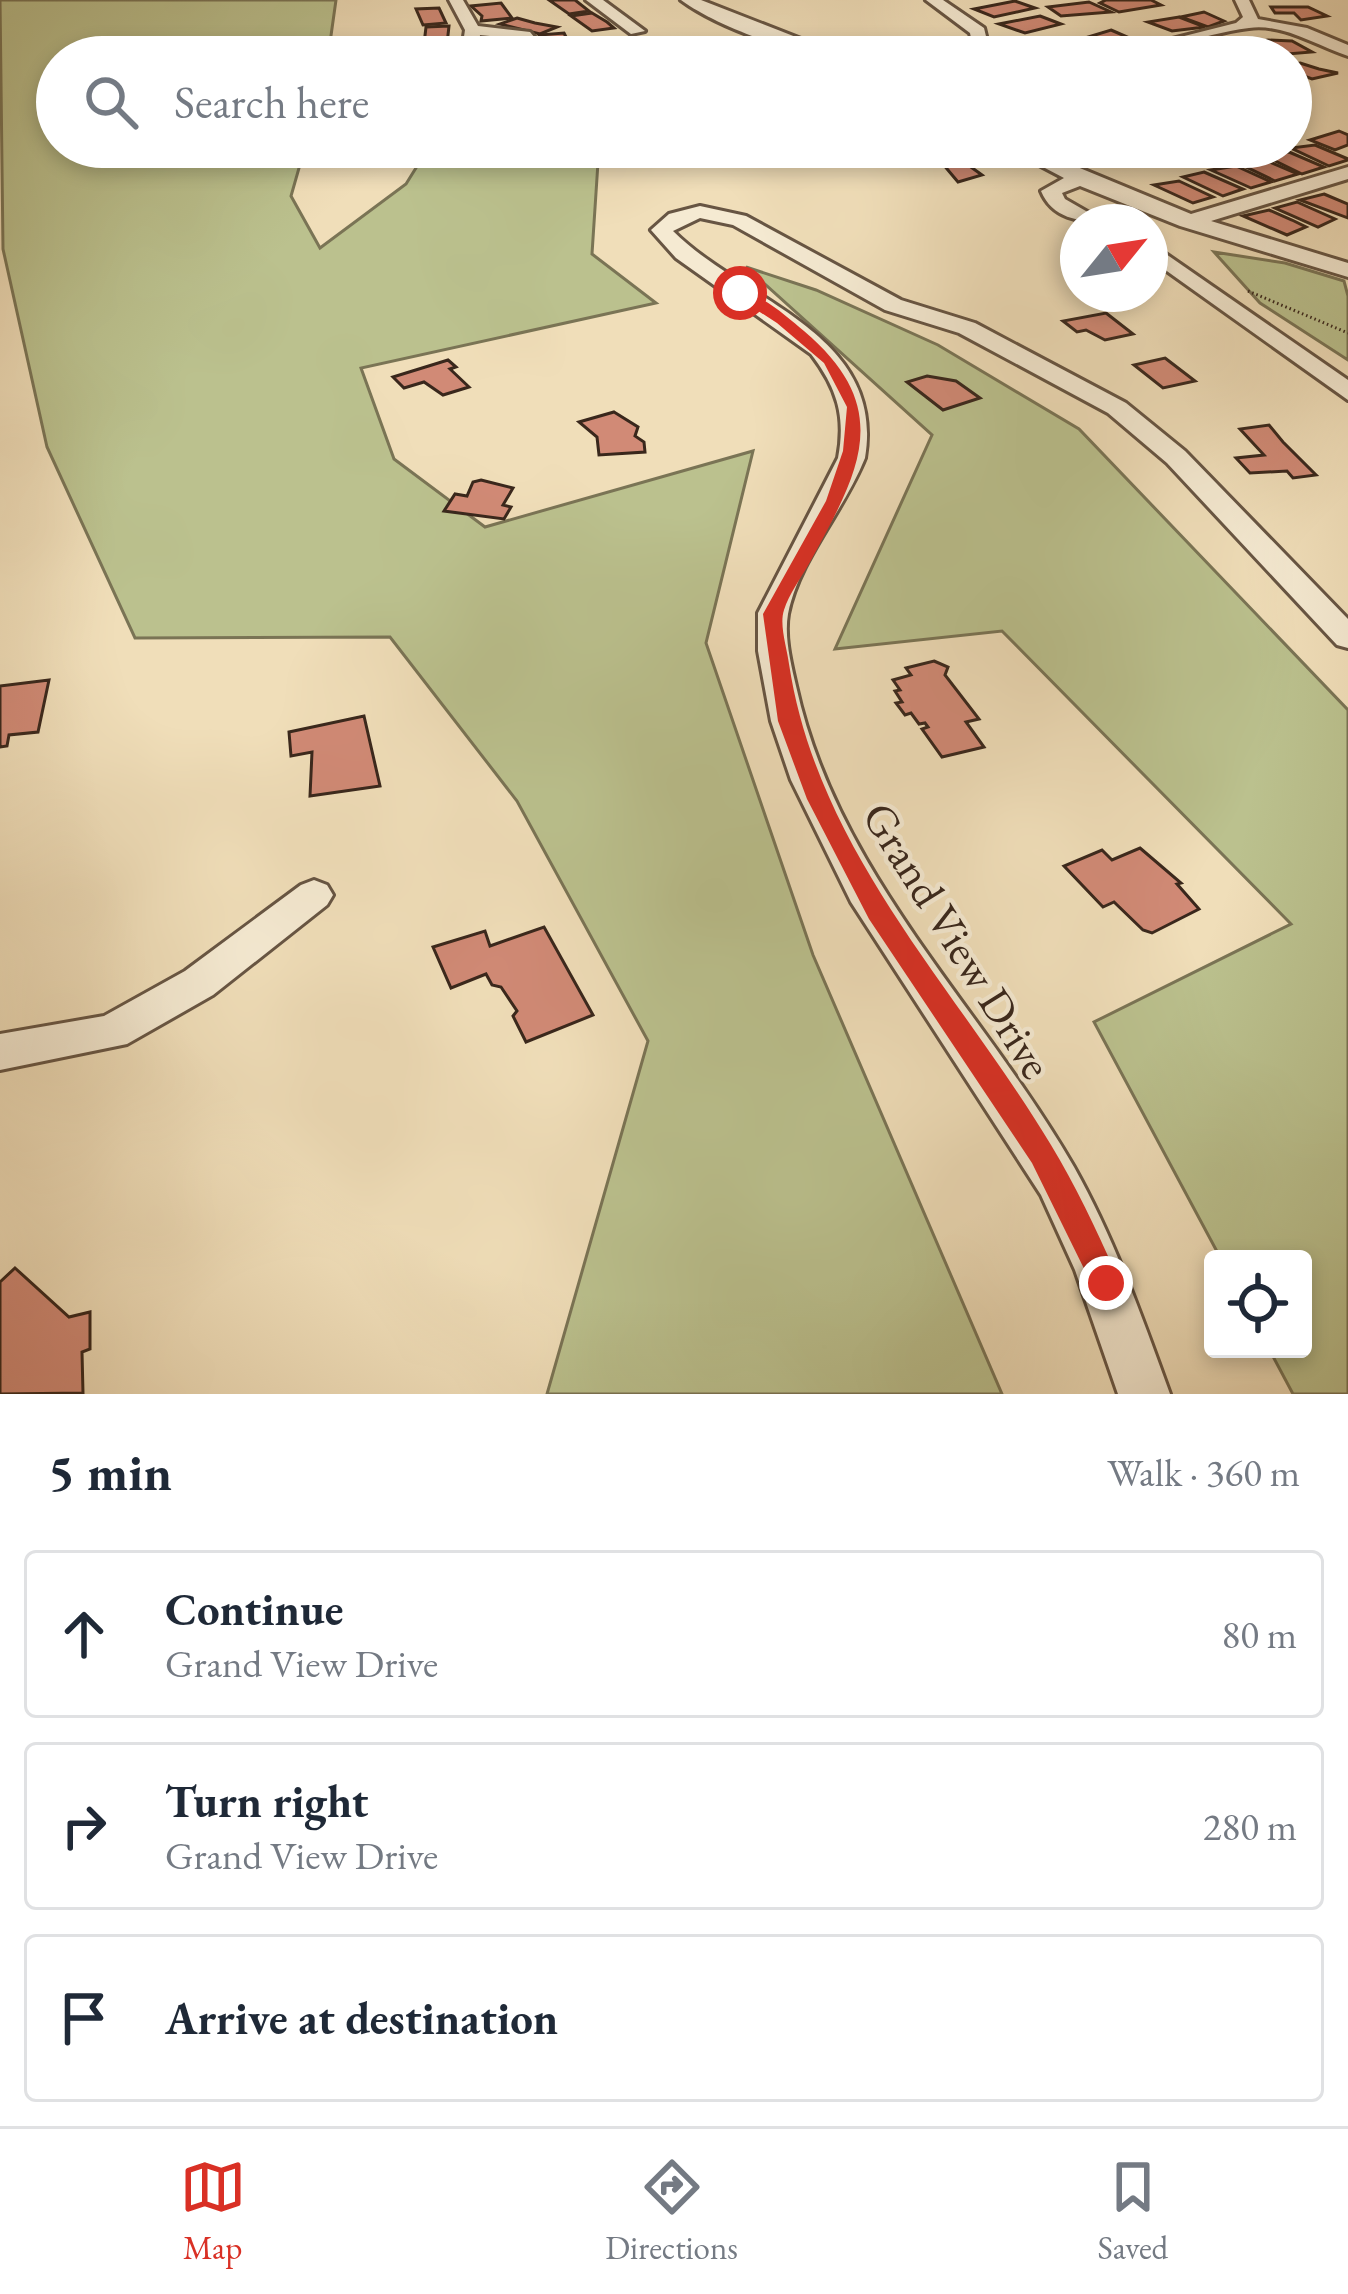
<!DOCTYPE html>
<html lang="en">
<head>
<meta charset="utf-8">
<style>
	:root { --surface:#fff; --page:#f2f2f3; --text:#1f2937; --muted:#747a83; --line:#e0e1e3; --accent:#d93025 }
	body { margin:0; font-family:"EB Garamond",serif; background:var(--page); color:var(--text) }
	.controls { position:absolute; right:36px; bottom:36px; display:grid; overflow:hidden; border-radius:12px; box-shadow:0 6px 18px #0003 }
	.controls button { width:108px; height:108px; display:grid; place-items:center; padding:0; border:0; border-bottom:3px solid var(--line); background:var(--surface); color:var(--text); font:60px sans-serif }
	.compass { position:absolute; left:1060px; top:204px; width:108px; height:108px; border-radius:50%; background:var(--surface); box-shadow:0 6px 18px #0003; rotate:60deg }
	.stop { position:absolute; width:36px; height:36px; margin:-27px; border:9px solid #d93025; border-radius:50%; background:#fff }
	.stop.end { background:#d93025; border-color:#fff; box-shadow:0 3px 12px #0008 }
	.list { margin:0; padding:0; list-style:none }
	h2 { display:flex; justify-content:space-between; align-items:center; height:156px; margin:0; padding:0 48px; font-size:51px }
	h2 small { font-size:39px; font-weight:400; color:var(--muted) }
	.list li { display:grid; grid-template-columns:78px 1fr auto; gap:36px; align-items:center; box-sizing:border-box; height:168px; margin:0 24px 24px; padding:0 24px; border:3px solid var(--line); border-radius:12px }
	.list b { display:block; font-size:45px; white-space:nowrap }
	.list p { margin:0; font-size:39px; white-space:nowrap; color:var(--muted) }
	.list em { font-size:39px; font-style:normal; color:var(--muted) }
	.icon { flex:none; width:66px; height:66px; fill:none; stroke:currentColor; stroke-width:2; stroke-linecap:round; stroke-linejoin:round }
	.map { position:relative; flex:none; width:1348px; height:1394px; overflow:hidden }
	.search { position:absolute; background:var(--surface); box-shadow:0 6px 18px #0003; left:36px; right:36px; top:36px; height:132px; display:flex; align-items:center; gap:30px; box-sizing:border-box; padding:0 42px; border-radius:66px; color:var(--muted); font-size:45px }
	.sheet { height:732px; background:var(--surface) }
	nav { display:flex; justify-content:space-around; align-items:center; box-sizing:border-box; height:168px; border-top:3px solid var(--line); background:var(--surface); font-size:33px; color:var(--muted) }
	nav a { display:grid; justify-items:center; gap:6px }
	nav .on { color:var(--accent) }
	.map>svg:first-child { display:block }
	.green { fill:#bbc18e; stroke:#7a7455; stroke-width:3 }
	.building { fill:#d18a76; stroke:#39271c; stroke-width:3 }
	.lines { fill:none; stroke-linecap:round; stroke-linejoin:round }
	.minor-casing { stroke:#675543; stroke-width:6 }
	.path { stroke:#39271c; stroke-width:3; stroke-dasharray:1.5 3; stroke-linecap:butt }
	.minor { fill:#f5ead2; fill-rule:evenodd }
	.route { fill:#d93025 }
	.labels { text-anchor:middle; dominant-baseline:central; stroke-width:9; stroke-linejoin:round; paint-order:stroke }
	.street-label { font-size:45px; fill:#39271c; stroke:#f5ead2 }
</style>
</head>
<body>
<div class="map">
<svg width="1348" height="1394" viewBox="0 0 1348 1394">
	<rect width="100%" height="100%" fill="#f0deb9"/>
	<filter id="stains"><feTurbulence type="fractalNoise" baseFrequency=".00167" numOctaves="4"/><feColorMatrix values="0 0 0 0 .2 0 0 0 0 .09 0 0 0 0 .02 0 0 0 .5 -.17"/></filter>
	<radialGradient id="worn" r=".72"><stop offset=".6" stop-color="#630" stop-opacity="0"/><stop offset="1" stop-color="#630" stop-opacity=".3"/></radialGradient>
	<!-- green -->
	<g class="green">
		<polygon points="0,0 336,0 328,57 57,57 57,147 305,147 291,196 320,248 406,184 429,147 599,147 592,254 656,303 361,368 394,459 485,527 753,451 706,643 813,955 1002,1394 547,1394 648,1041 517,801 390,637 135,638 47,447 3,249"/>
		<polygon points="1214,252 1285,263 1344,281 1348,296 1348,360 1260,303"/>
		<polygon points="746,267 816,290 938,345 1079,429 1348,710 1348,1394 1293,1394 1269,1349 1303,1349 1303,1259 1221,1259 1094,1022 1291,924 1002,631 835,649 932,435"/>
	</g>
	<!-- building -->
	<g class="building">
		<polygon points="549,0 575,0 589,11 569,14"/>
		<polygon points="1106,0 1151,0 1161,5 1119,12 1100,3"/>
		<polygon points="1015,1 1035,8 994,17 974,9"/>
		<polygon points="1089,2 1111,12 1061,16 1048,7"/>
		<polygon points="501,3 512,18 481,21 482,16 471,6"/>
		<polygon points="1271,7 1308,7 1327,16 1301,20 1294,13 1275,13"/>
		<polygon points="439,8 446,23 423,25 416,9"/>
		<polygon points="1204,12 1224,21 1208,27 1181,17"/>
		<polygon points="592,13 607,22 614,28 592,31 571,16"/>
		<polygon points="1040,16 1061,24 1025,33 999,24"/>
		<polygon points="1179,17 1205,27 1172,31 1148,22"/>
		<polygon points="517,18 535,23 557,27 540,34 500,24"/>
		<polygon points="449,26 447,44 424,44 426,27"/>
		<polygon points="1111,30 1132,39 1108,47 1085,38"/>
		<polygon points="564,33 572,49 547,51 539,35"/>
		<polygon points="480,36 509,36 513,50 477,54"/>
		<polygon points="1071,39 1098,50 1064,54 1046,46"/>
		<polygon points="1268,40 1292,41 1312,52 1287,54 1256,42"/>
		<polygon points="1253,43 1270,51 1246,57 1227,49"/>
		<polygon points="1300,63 1319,69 1338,73 1312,79 1291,71 1291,65"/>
		<polygon points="1339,131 1348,135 1348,145 1335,150 1310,140"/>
		<polygon points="1315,145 1348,159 1348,160 1329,166 1291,148"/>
		<polygon points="1086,147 1113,147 1129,152 1102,161 1075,153"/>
		<polygon points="1289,152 1324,167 1302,174 1265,156"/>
		<polygon points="937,157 957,157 982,175 958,182"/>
		<polygon points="1258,157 1298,174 1275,181 1238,163"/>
		<polygon points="1236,166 1271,182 1251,188 1211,170"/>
		<polygon points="1204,172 1243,189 1223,196 1183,177"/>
		<polygon points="1179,181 1213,197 1193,203 1154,185"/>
		<polygon points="1324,194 1348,204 1348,218 1300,200"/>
		<polygon points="1297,202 1335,219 1318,227 1275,208"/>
		<polygon points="1269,210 1292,220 1306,227 1287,235 1243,216"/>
		<polygon points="1106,313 1133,334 1105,340 1086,330 1077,332 1063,321"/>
		<polygon points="1165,358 1195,381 1163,388 1134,365"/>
		<polygon points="448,360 456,367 450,369 469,387 443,395 424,382 404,388 393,377"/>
		<polygon points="927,376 956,381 980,398 943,410 907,382"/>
		<polygon points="614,412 638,427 635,436 644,442 645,452 599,455 597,437 579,422"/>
		<polygon points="1269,425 1283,442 1316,475 1293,478 1287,471 1250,473 1236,458 1264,455 1240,429"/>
		<polygon points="481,480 513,488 503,505 511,507 504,519 444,511 455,494 467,496 473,482"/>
		<polygon points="934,661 948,667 945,675 979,719 966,722 984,747 942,757 922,729 928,727 925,723 919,724 911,713 905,715 896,703 902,702 895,691 900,690 893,680 911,675 906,668"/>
		<polygon points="49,680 38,732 9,735 7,746 0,747 0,686"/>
		<polygon points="364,716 380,786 310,796 312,752 291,756 289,732"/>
		<polygon points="1140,848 1181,883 1177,884 1199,909 1152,933 1143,930 1114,902 1103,907 1064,866 1102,850 1112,860"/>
		<polygon points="544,927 593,1015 526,1042 513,1016 517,1011 501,987 492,985 486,974 451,988 433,947 485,931 490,946"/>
		<polygon points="15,1268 69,1317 90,1312 90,1349 82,1352 83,1393 0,1394 0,1282"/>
	</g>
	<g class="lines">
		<defs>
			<g id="minor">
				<polygon points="449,0 463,0 478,26 530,32 540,44 532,57 516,57 524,44 519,39 480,35 477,57 461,57 465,30"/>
				<polygon points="586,0 603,0 645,31 631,34"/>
				<path d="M681 0H701L847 57C800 57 719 28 681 0Z"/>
				<polygon points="926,0 943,0 984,28 991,57 975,57 970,33"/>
				<path d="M1235 0H1249L1258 19 1307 28 1348 45V56C1317 46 1283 23 1249 28 1199 34 1152 57 1101 57L1236 23 1243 17Z"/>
				<path d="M1005 147H1029L1191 214 1348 167V179L1211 221 1348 263V277L1180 226 1080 186 1062 193 1065 199 1105 222C1079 222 1052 218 1041 191L1064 178Z"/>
				<path d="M700 206 746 216 901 300 975 323 1126 403 1185 451 1348 619V648L1337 645 1167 463 1108 413 959 333 885 310 733 225 700 218 673 231C744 302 886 333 865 458 844 511 799 559 788 614 784 637 791 664 796 686 837 874 981 1006 1074 1167 1114 1238 1142 1317 1170 1394H1118L1075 1270 1041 1195 851 902 791 780 771 721 758 651V613L838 458C846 416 837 388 811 354L676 258 651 230 669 214Z"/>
				<polygon points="1150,243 1348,380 1348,400 1150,259"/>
				<polygon points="314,880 327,885 333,895 327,905 213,995 127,1044 0,1070 0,1034 104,1016 185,971 301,885"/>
			</g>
		</defs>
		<!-- minor casing -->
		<use href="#minor" class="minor-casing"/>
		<!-- path -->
		<polyline class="path" points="1248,291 1348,333"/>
		<!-- minor -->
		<use href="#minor" class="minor"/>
	</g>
	<!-- route -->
	<path class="route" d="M735 291C758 290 787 317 804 331 896 409 859 472 810 562 801 578 789 594 784 610 779 625 787 648 789 664 818 853 956 987 1051 1145 1077 1188 1100 1237 1120 1283L1116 1293 1106 1297 1096 1293 1032 1163 869 919 807 799 778 721 763 614 826 501 843 451 847 407 824 363 777 323 735 296Z"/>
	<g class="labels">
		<!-- street labels -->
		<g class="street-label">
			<text transform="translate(958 940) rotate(58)">Grand View Drive</text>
		</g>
	</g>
	<rect width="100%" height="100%" filter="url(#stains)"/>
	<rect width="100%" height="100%" fill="url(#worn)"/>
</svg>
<div class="controls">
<button><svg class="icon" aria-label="locate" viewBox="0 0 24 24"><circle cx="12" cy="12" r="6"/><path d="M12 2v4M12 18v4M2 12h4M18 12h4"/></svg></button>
</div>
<svg class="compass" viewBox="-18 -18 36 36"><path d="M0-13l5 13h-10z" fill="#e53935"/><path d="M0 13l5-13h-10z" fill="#747a83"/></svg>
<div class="stop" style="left:740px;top:293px"></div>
<div class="stop end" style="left:1106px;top:1283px"></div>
<div class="search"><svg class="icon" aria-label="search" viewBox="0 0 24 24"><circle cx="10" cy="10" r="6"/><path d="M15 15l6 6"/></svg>Search here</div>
</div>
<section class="sheet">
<h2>5 min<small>Walk · 360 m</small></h2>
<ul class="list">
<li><svg class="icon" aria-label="ahead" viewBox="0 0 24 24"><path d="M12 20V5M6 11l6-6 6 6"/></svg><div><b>Continue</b><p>Grand View Drive</p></div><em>80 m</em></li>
<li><svg class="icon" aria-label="right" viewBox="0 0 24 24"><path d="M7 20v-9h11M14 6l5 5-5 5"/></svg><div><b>Turn right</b><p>Grand View Drive</p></div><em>280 m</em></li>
<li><svg class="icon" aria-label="arrive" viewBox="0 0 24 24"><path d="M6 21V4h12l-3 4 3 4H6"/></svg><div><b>Arrive at destination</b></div></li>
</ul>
</section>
<nav>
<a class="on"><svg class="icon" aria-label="map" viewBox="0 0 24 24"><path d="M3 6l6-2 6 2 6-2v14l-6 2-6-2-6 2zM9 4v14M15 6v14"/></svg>Map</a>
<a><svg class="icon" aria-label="directions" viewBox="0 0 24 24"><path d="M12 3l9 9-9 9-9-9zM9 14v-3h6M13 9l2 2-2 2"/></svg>Directions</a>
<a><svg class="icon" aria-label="saved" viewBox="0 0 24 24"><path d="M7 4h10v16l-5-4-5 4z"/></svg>Saved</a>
</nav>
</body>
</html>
